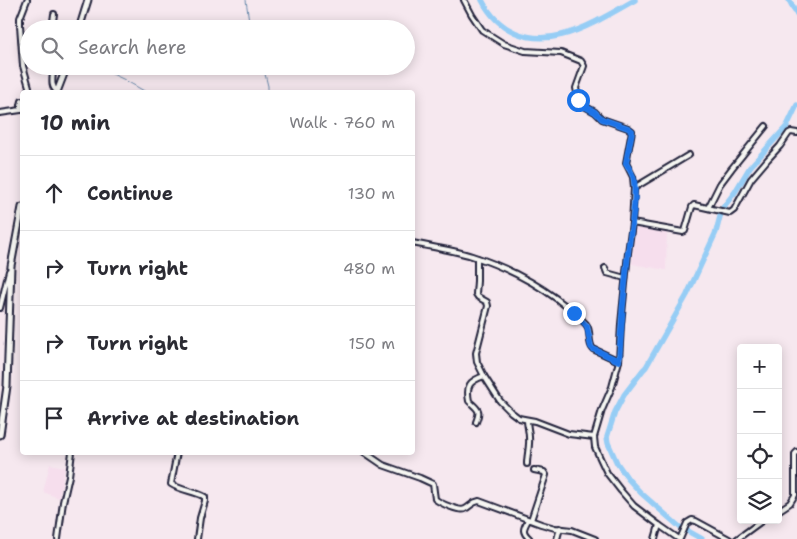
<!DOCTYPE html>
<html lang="en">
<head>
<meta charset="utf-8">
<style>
	:root { --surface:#fff; --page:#f7f7f7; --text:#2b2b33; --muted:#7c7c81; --line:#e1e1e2 }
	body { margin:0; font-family:"Shantell Sans",sans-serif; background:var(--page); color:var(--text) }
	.controls { position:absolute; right:15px; bottom:15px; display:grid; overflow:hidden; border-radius:5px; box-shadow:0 2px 12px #0003 }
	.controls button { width:45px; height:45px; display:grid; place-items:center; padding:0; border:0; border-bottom:1px solid var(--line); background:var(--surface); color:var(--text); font:25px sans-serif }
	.stop { position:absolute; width:15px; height:15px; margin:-11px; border:4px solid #1a73e8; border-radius:50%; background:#fff }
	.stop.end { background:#1a73e8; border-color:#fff; box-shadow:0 1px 5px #0008 }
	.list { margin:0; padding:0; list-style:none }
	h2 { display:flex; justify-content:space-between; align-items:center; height:65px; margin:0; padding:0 20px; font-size:21px }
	h2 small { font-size:16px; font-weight:400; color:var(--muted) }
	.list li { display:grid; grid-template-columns:32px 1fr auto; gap:15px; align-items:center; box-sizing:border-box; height:75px; padding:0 20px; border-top:1px solid var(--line) }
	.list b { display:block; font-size:19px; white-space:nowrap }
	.list em { font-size:16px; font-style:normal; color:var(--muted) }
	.icon { flex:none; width:28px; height:28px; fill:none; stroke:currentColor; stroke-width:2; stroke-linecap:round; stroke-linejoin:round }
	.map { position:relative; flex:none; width:797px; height:539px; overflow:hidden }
	.search { position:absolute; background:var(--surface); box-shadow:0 2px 12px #0003; left:20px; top:20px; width:395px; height:55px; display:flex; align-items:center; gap:12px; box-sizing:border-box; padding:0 18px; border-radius:28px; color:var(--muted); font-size:19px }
	.panel { position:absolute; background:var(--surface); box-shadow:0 2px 12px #0003; left:20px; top:90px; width:395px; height:365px; border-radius:5px }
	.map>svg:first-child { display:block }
	.built { fill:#f6deed }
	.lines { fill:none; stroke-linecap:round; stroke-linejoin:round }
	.stream { stroke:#6889ab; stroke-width:1 }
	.river { stroke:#96cdf5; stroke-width:5.5 }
	.street-casing { stroke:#22223b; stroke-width:8 }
	.secondary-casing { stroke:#22223b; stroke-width:9 }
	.street { stroke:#f6f6f2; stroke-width:4 }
	.secondary { stroke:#f6f6f2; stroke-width:5 }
	.route { stroke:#1a73e8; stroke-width:6 }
</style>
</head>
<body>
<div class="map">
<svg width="797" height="539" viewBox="0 0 797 539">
	<rect width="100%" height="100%" fill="#f6e8ef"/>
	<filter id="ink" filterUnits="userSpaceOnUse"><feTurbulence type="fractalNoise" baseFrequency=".02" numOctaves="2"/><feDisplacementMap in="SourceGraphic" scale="10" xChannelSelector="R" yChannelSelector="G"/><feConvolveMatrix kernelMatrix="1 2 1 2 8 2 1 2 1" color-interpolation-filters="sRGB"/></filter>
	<g filter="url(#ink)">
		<!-- built -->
		<g class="built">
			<polygon points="634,224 667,229 666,270 632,264"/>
			<polygon points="50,464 65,467 59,498 43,492"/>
		</g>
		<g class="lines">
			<!-- stream -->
			<g class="stream">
				<polyline points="246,0 249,21 252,29"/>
				<polyline points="95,66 123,79 146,92"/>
				<polyline points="263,66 268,86 268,92"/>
			</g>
			<!-- river -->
			<g class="river">
				<path d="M482 0C498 31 528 44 562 35 586 29 614 12 635 0"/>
				<polyline points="789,0 797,15"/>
				<polyline points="682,529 641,493 628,479 617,463 608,443 607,437 615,412 624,395 643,370 646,367 687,295 716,232 722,209 735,192 750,167 787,126 797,105"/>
				<polyline points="686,530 702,539"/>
			</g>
			<defs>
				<g id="street">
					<polyline points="27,0 20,18 20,25 23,66 29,87 28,92"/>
					<polyline points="464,0 472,15 482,30 504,44 525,51 561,53 581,61 584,66 576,88 579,103 595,112 602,119 628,128 632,131 626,163 633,177 634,188 632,223 628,253 621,324 619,361 612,387 602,410 594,437 595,447 600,458 607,473 621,491 634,506 659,525 679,539"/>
					<polyline points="52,29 54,14"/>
					<path d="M53 66C54 75 49 86 57 91"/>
					<polyline points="22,101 21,105 21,110 22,110"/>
					<polyline points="0,113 21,110"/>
					<polyline points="634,188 689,155"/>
					<polyline points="708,208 720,184 732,168 766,126"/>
					<polyline points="632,223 683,232 685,231 692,207 694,205 730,213 734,210 751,179 768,159 780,146 789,133 791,132 797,133"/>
					<path d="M412 243C432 247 453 250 472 256 503 266 531 280 557 299 567 307 578 315 586 324 592 332 587 342 593 349L619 361"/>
					<polyline points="477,258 477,281 476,294 478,297 487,302 488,306 476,353 477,362 484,376"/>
					<polyline points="605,268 607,273 625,278"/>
					<polyline points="0,308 9,271"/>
					<path d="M527 420C527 426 529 431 529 437 530 446 527 455 527 464"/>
					<path d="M476 422C481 409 478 410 469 401 466 386 469 381 484 376L500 401 511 412 519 418 524 419 535 421 569 434 594 437"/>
					<path d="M177 452 171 484C182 491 195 491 205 497V501L200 518 197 539"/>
					<path d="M364 452 383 465 420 478 433 484 435 499C440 503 460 512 465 509 471 506 472 502 479 501L541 524 555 528 572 530 595 539"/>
					<polyline points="778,511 790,503 795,495 795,454 797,452"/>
					<path d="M528 520C524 528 521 531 529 538"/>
					<polyline points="531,520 546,475 544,472 534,470"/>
					<polyline points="58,539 63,502 69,476 72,452"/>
					<polyline points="557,539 560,528"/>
					<polyline points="655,539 659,525"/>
					<polyline points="680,539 687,523 692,520 696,521 729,539"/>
					<polyline points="737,539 763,520"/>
				</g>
				<g id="secondary">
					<polyline points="79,29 88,0"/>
					<polyline points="57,92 67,66"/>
					<polyline points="0,435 7,386 11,266 22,207"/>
				</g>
			</defs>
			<!-- street casing -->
			<use href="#street" class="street-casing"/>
			<!-- secondary casing -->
			<use href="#secondary" class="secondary-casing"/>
			<!-- street -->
			<use href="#street" class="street"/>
			<!-- secondary -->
			<use href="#secondary" class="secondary"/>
		</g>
	</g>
	<g class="lines" filter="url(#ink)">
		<!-- route -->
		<path class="route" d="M574 313 587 326 591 347 593 349 619 361C621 325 624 289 628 253 630 231 637 203 634 180 633 174 629 169 626 163L632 131 628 128 602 119 595 112 580 104 578 100"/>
	</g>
</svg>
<div class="controls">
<button>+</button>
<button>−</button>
<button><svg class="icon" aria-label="locate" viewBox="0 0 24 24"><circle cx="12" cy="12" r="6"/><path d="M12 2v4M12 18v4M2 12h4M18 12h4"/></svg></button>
<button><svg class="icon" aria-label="layers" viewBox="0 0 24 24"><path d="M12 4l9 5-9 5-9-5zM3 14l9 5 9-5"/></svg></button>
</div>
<div class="stop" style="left:578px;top:100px"></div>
<div class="stop end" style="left:574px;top:313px"></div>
<div class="search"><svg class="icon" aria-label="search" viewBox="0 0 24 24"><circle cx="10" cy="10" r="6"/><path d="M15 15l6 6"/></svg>Search here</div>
<section class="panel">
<h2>10 min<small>Walk · 760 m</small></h2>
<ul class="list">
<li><svg class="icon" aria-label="ahead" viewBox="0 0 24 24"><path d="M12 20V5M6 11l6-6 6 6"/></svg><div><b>Continue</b></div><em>130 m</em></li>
<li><svg class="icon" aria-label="right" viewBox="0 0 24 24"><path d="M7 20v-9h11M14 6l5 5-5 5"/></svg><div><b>Turn right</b></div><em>480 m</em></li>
<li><svg class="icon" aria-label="right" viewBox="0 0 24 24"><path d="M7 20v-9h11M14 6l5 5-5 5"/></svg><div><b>Turn right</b></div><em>150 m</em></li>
<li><svg class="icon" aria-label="arrive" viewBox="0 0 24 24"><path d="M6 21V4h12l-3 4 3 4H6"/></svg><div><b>Arrive at destination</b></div></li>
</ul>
</section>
</div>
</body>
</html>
